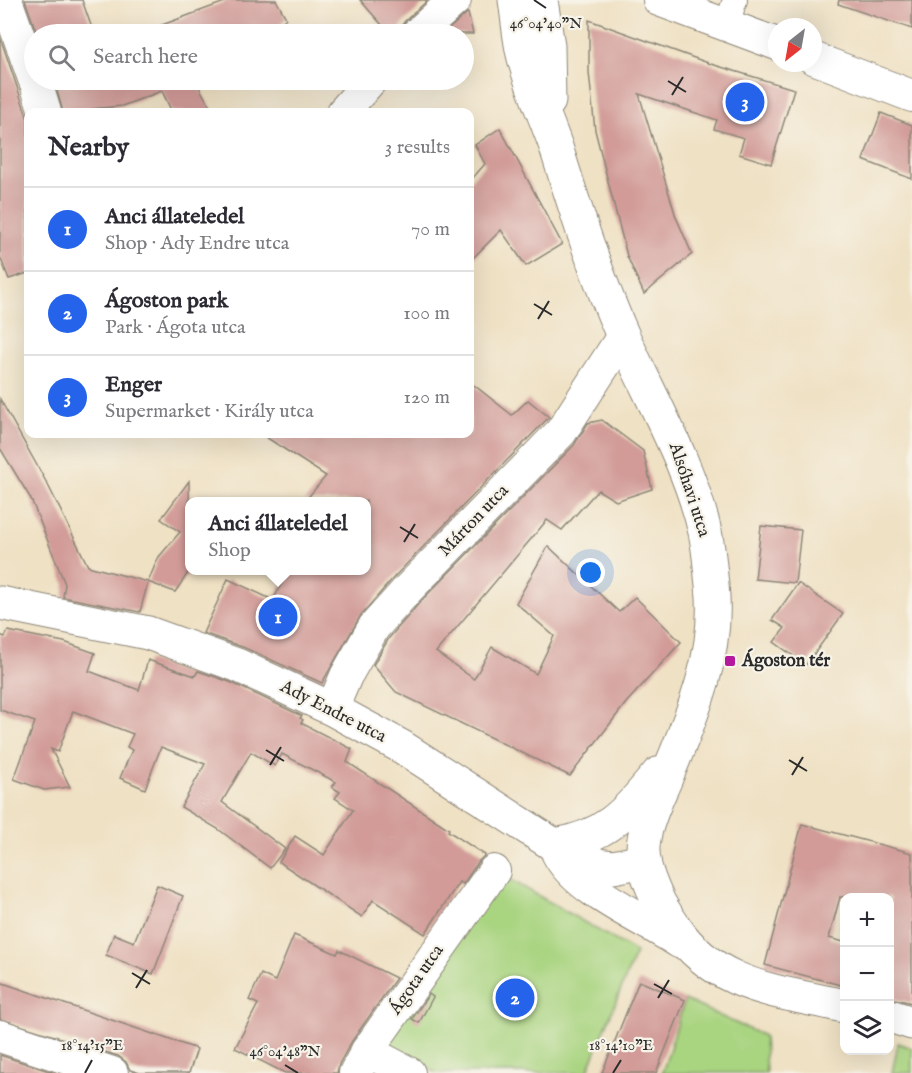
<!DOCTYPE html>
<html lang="en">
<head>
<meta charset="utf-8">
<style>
	:root { --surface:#fff; --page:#f7f7f7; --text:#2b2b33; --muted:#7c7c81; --line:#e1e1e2; --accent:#2563eb }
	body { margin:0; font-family:"IM FELL English",serif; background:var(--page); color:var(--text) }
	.controls { position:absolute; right:18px; bottom:18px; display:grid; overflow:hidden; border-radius:12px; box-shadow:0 6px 24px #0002 }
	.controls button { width:54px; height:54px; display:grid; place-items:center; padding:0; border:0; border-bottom:2px solid var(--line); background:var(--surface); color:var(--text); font:30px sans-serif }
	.compass { position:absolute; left:768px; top:18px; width:54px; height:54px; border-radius:50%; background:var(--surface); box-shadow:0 6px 24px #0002; rotate:211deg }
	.you { position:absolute; left:591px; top:573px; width:21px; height:21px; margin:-15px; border:4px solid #fff; border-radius:50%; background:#1a73e8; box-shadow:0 0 0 9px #1a73e833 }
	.badge { display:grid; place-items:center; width:39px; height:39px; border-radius:50%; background:var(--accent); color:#fff; font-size:20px; font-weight:700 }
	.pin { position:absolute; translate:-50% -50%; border:3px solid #fff; box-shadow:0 2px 6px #0006 }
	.popup { position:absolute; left:185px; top:497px; width:186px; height:78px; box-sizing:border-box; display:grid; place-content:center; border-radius:12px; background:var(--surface); filter:drop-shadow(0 2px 4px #0005); font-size:20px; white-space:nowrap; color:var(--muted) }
	.popup b { font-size:22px; color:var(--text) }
	.popup::after { content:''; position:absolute; left:50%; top:100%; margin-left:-12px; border:12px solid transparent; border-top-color:var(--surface) }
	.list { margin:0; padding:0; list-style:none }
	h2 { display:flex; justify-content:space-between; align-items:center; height:78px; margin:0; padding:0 24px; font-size:26px }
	h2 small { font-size:20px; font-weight:400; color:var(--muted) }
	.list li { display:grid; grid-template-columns:39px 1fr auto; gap:18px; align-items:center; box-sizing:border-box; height:84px; padding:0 24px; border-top:2px solid var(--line) }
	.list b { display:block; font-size:22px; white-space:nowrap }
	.list p { margin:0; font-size:20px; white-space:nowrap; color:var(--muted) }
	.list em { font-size:20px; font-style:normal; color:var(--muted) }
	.icon { flex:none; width:33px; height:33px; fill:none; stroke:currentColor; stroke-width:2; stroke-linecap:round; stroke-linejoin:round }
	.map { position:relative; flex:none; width:912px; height:1073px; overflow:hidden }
	.search { position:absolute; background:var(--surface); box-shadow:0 6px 24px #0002; left:24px; top:24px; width:450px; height:66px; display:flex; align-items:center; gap:15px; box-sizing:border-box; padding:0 21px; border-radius:33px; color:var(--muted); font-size:22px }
	.panel { position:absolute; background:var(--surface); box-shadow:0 6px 24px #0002; left:24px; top:108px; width:450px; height:330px; border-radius:12px }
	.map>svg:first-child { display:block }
	.green { fill:#a9d480; stroke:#6a8056; stroke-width:1.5 }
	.building { fill:#d29b98 }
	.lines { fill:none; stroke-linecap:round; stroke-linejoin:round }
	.pedestrian-casing { stroke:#8d8678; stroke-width:26 }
	.minor-casing { stroke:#8d8678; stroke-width:34 }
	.tertiary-casing { stroke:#8d8678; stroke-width:35 }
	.pedestrian { stroke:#fff; stroke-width:24 }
	.minor { stroke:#fff; stroke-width:32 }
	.tertiary { stroke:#fff; stroke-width:33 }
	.ticks { fill:none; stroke:#2b2b2b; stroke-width:2 }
	.poi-dot { fill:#b5179e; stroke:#f7f3e8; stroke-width:2 }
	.labels { text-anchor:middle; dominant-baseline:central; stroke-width:4.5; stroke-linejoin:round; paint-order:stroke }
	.street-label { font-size:18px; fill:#2b2b2b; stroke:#f7f3e8 }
	.poi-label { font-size:18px; font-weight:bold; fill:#2b2b2b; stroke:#f7f3e8; text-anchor:start }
	.ticks-label { font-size:15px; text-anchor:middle; fill:#2b2b2b; stroke:#f7f3e8; stroke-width:4.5; stroke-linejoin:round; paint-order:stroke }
</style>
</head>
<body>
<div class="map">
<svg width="912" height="1073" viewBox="0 0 912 1073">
	<rect width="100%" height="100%" fill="#f7f3e8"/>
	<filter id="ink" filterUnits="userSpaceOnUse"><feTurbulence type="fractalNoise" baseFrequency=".0167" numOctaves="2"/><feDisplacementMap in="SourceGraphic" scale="12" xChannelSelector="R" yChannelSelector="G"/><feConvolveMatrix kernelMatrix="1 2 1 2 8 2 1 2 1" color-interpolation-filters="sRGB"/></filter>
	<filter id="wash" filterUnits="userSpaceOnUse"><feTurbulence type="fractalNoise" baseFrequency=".008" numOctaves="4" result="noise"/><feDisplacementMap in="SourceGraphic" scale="24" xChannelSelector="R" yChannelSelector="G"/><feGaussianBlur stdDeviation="1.35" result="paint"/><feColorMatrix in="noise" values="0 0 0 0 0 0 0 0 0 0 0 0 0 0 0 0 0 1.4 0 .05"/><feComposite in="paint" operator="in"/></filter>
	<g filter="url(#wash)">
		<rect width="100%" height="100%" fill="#efe1c4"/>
		<!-- green -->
		<g class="green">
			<polygon points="499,873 636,952 587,1073 437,1073 380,1044"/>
			<polygon points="685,1000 764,1036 766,1073 662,1073"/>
			<polygon points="898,1043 912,1048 912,1073 892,1073"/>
		</g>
		<g id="blocks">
			<!-- building -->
			<g class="building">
				<polygon points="25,0 82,0 94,34 37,34"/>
				<polygon points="230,0 276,0 286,18 271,34 144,34 143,32"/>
				<polygon points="360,0 428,0 405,21 400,28 399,34 390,34"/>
				<polygon points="839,0 912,0 912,29 838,4"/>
				<polygon points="468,13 473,34 443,34 467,13"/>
				<polygon points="589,20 711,64 794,89 771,164 739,154 744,138 714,129 717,120 639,94 676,217 692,254 644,294 627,256 595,130 589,72"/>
				<polygon points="0,37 28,119 28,273 9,279 0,257"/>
				<polygon points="54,80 195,80 213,112 172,112 162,91 122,106 92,109 93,112 63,112"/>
				<polygon points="881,113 912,125 912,179 863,160"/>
				<polygon points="500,128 562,244 526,266 501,230 470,261 470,181 485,164 475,145"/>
				<polygon points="470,382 512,415 528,400 549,417 395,576 361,615 322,683 245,648 203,633 228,579 273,600 289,570 366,570 366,501 305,501 326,476 261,434 470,434"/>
				<polygon points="0,399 49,487 88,566 148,582 140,612 63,597 65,584 31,499 0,448"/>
				<polygon points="602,420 643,451 652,489 616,501 598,490 562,530 547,520 436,652 474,679 492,647 536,674 554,636 516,603 548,546 619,612 635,597 681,642 626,703 570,776 396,692 373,665 389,638 421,601 574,445 588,423"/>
				<polygon points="189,481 190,570 175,592 148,582 158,558 180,532 161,519"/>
				<polygon points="761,526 801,530 795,583 755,579"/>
				<polygon points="798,583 843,614 806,665 774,642 785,628 772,620"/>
				<polygon points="8,631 64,642 95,653 89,671 139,690 148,660 195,676 198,671 230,682 302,716 300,718 303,720 301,723 352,749 347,762 449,829 448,831 485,855 479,861 463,884 459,882 425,934 373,900 362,917 279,862 295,836 324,855 353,810 335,798 340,792 332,787 336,782 282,754 275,766 251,752 222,802 285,849 270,868 218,829 181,807 205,764 161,747 145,789 120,778 132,750 127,747 133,734 73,711 58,752 51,749 70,787 44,790 14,779 35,722 0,710 0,635 5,637"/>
				<polygon points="802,824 912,853 912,1003 890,998 890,897 840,897 829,938 844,942 844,986 765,965"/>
				<polygon points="157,885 183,896 153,974 106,955 114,934 134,942"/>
				<polygon points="294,935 337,954 339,950 396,978 352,1041 339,1064 337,1073 285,1073 235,1048 258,1004 249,1000 261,974 275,981"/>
				<polygon points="639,981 685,1000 656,1073 602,1073"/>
				<polygon points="0,982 197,1049 189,1073 140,1073 130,1070 126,1062 118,1056 0,1019"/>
				<polygon points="429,994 433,997 419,1023 412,1019"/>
				<polygon points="0,1055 55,1073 0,1073"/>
			</g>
		</g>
	</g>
	<g filter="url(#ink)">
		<use href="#blocks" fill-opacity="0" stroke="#8d8678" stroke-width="1.5"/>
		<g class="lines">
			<defs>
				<polyline id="pedestrian" points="727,24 735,0"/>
				<g id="minor">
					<polyline points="6,0 34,79"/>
					<polyline points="659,0 777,44"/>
					<polyline points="417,34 455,0"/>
					<polyline points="813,58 912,96"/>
					<polyline points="35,80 45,112"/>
					<polyline points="343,112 371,80"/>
					<polyline points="332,709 346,676 374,627 408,589 561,432 623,336"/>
					<polyline points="0,1036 112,1073"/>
					<polyline points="367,1051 409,1073"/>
					<polyline points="355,1073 367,1051 494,871"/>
				</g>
				<g id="tertiary">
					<path d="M515 0C518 19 519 40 524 58 532 89 546 118 556 147 576 211 596 275 623 336 652 401 689 463 705 532 709 549 710 568 712 585 720 653 692 716 666 778 658 797 647 818 644 839 640 858 648 878 656 896 660 906 667 916 674 926 715 988 778 991 844 1006"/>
					<polyline points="541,0 548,46 549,101"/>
					<polyline points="0,603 148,633 237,665 332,709 402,747 554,845 589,861 599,865 613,867 644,861"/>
					<path d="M554 845C607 837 626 812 658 774"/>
					<path d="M558 853C577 891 644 918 680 942"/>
					<polyline points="890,1016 912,1023"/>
				</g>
			</defs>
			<!-- pedestrian casing -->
			<use href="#pedestrian" class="pedestrian-casing"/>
			<!-- minor casing -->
			<use href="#minor" class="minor-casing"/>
			<!-- tertiary casing -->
			<use href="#tertiary" class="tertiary-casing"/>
			<!-- pedestrian -->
			<use href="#pedestrian" class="pedestrian"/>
			<!-- minor -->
			<use href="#minor" class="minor"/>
			<!-- tertiary -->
			<use href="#tertiary" class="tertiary"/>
		</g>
	</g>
	<!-- ticks -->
	<path class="ticks" d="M534 0 546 8M668 81 686 92M672 95 683 77M534 304 552 315M538 319 549 301M400 527 418 538M404 542 415 524M266 750 284 761M789 760 807 771M270 765 281 747M792 775 803 757M132 973 150 984M654 984 672 994M136 988 147 970M658 998 669 980M285 1065 298 1073M85 1073 92 1060M613 1073 621 1060"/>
	<!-- markers -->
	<rect class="poi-dot" x="724" y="655" width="12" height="12" rx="3"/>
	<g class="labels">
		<!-- street labels -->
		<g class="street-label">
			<text transform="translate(689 490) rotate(72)">Alsóhavi utca</text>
			<text transform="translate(474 521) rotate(-46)">Márton utca</text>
			<text transform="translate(333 712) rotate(27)">Ady Endre utca</text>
			<text transform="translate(417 980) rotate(-55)">Ágota utca</text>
		</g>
		<!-- poi labels -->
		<g class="poi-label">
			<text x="742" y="661">Ágoston tér</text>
		</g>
	</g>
	<g class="ticks-label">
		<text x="546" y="28">46°04'40"N</text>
		<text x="92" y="1050">18°14'15"E</text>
		<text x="621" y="1050">18°14'10"E</text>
		<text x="285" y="1056">46°04'48"N</text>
	</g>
</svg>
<div class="controls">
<button>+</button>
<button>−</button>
<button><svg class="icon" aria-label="layers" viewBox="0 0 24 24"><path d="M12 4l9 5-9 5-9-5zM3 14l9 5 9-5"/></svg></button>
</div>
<svg class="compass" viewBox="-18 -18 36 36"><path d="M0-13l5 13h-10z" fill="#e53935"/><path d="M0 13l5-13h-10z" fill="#7c7c81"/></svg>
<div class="you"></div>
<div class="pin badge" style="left:278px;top:617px">1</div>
<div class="popup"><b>Anci állateledel</b>Shop</div>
<div class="pin badge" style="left:515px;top:998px">2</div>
<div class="pin badge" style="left:745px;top:102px">3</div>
<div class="search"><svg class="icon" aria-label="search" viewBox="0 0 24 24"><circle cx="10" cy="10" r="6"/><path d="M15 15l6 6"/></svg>Search here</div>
<section class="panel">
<h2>Nearby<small>3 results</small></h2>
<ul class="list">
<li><span class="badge">1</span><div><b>Anci állateledel</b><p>Shop · Ady Endre utca</p></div><em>70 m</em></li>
<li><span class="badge">2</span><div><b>Ágoston park</b><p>Park · Ágota utca</p></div><em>100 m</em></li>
<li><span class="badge">3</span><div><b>Enger</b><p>Supermarket · Király utca</p></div><em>120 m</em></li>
</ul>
</section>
</div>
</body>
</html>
